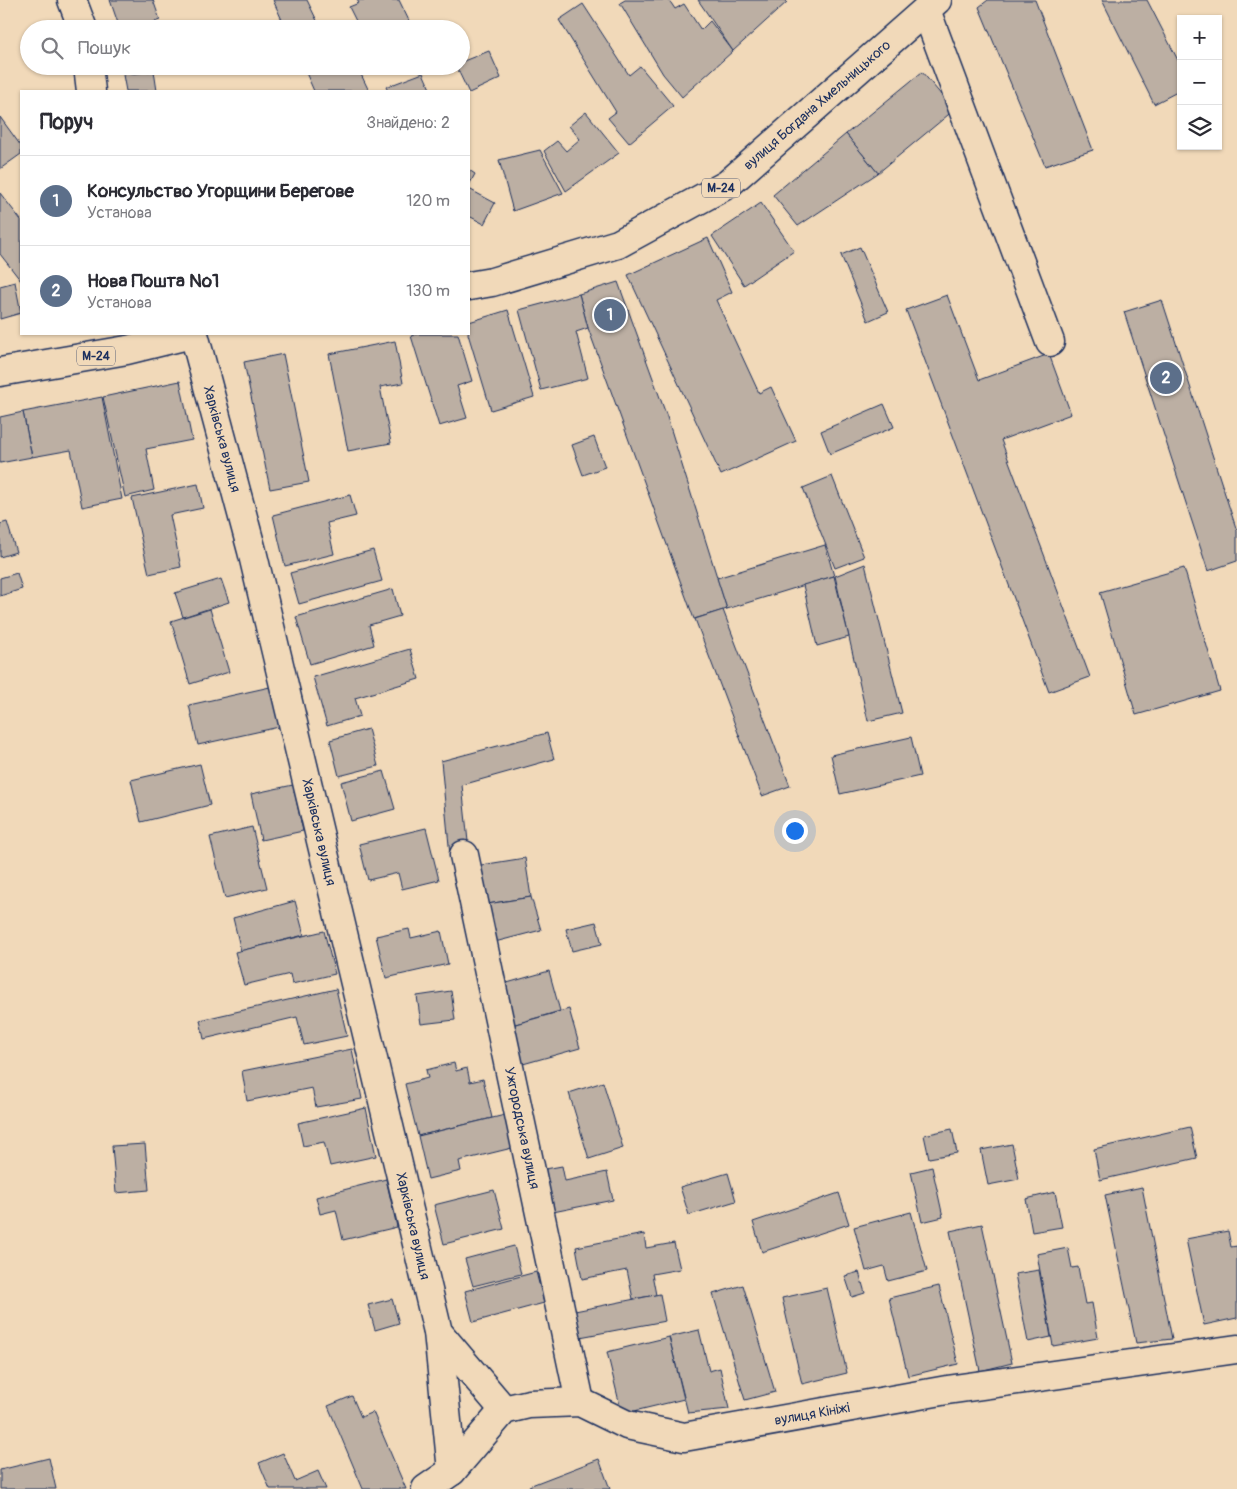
<!DOCTYPE html>
<html lang="uk">
<head>
<meta charset="utf-8">
<style>
	:root { --surface:#fff; --page:#f7f7f7; --text:#2b2b33; --muted:#7c7c81; --line:#e1e1e2; --accent:#7c3aed }
	body { margin:0; font-family:Pangolin,sans-serif; background:var(--page); color:var(--text) }
	.controls { position:absolute; right:15px; top:15px; display:grid; overflow:hidden; border-radius:0px; box-shadow:0 1px 4px #0004 }
	.controls button { width:45px; height:45px; display:grid; place-items:center; padding:0; border:0; border-bottom:1px solid var(--line); background:var(--surface); color:var(--text); font:25px sans-serif }
	.you { position:absolute; left:794px; top:830px; width:18px; height:18px; margin:-12px; border:4px solid #fff; border-radius:50%; background:#1a73e8; box-shadow:0 0 0 8px #1a73e833 }
	.badge { display:grid; place-items:center; width:32px; height:32px; border-radius:50%; background:var(--accent); color:#fff; font-size:16px; font-weight:700 }
	.pin { position:absolute; translate:-50% -50%; border:2px solid #fff; box-shadow:0 1px 5px #0006 }
	.list { margin:0; padding:0; list-style:none }
	h2 { display:flex; justify-content:space-between; align-items:center; height:65px; margin:0; padding:0 20px; font-size:21px }
	h2 small { font-size:16px; font-weight:400; color:var(--muted) }
	.list li { display:grid; grid-template-columns:32px 1fr auto; gap:15px; align-items:center; box-sizing:border-box; height:90px; padding:0 20px; border-top:1px solid var(--line) }
	.list b { display:block; font-size:19px; white-space:nowrap }
	.list p { margin:0; font-size:16px; white-space:nowrap; color:var(--muted) }
	.list em { font-size:16px; font-style:normal; color:var(--muted) }
	.icon { flex:none; width:28px; height:28px; fill:none; stroke:currentColor; stroke-width:2; stroke-linecap:round; stroke-linejoin:round }
	.map { position:relative; flex:none; width:1237px; height:1489px; overflow:hidden }
	.search { position:absolute; background:var(--surface); box-shadow:0 1px 4px #0004; left:20px; top:20px; width:450px; height:55px; display:flex; align-items:center; gap:12px; box-sizing:border-box; padding:0 18px; border-radius:28px; color:var(--muted); font-size:19px }
	.panel { position:absolute; background:var(--surface); box-shadow:0 1px 4px #0004; left:20px; top:90px; width:450px; height:245px; border-radius:0px }
	.map>svg:first-child { display:block }
	.building { fill:#bcafa3; stroke:#1b2f5e }
	.lines { fill:none; stroke-linecap:round; stroke-linejoin:round }
	.minor-casing { stroke:#1b2f5e; stroke-width:31 }
	.highway-casing { stroke:#1b2f5e; stroke-width:31 }
	.minor { stroke:#f1d9b9; stroke-width:28 }
	.highway { stroke:#f1d9b9; stroke-width:28 }
	.labels { text-anchor:middle; dominant-baseline:central; stroke-width:4.5; stroke-linejoin:round; paint-order:stroke }
	.shield { fill:#f1d9b9; stroke:#5b6279; stroke-width:1 }
	.shield-label { font-size:12px; font-weight:bold; fill:#1b2f5e }
	.street-label { font-size:14px; fill:#1b2f5e; stroke:#f1d9b9 }
</style>
</head>
<body>
<div class="map">
<svg width="1237" height="1489" viewBox="0 0 1237 1489">
	<rect width="100%" height="100%" fill="#f1d9b9"/>
	<filter id="ink" filterUnits="userSpaceOnUse"><feTurbulence type="fractalNoise" baseFrequency=".02" numOctaves="2"/><feDisplacementMap in="SourceGraphic" scale="10" xChannelSelector="R" yChannelSelector="G"/><feConvolveMatrix kernelMatrix="1 2 1 2 8 2 1 2 1" color-interpolation-filters="sRGB"/></filter>
	<g filter="url(#ink)">
		<!-- building -->
		<g class="building">
			<polygon points="110,0 153,0 160,20 135,29 120,29"/>
			<polygon points="273,0 307,0 321,29 286,29"/>
			<polygon points="357,0 399,0 413,29 360,29 349,7 359,3"/>
			<polygon points="625,0 669,0 675,9 684,4 701,30 710,21 733,51 682,97 663,74 620,3"/>
			<polygon points="698,0 785,0 787,2 733,51"/>
			<polygon points="988,0 1035,0 1093,150 1045,166 979,7"/>
			<polygon points="1102,0 1147,0 1181,66 1181,90 1154,104"/>
			<polygon points="583,4 629,75 640,66 673,106 629,143 608,118 616,112 559,20"/>
			<polygon points="489,51 501,78 469,93 456,66 461,66 461,62"/>
			<polygon points="303,66 357,66 369,91 314,91"/>
			<polygon points="154,71 157,91 126,91 123,75"/>
			<polygon points="922,72 954,110 878,173 846,134"/>
			<polygon points="423,73 431,91 388,91 386,87"/>
			<polygon points="586,112 619,153 566,191 544,151 557,141 566,151 580,139 569,126"/>
			<polygon points="0,117 21,146 21,154 0,169"/>
			<polygon points="846,134 878,173 798,226 773,195"/>
			<polygon points="540,150 563,193 513,211 499,160"/>
			<polygon points="469,170 475,174 469,185"/>
			<polygon points="469,189 495,203 484,224 469,216"/>
			<polygon points="0,193 21,220 21,281 0,254"/>
			<polygon points="761,203 794,251 744,285 712,236"/>
			<polygon points="708,238 732,292 716,300 759,393 771,387 796,441 721,475 628,275"/>
			<polygon points="860,247 888,312 868,321 841,255"/>
			<polygon points="15,282 21,313 0,319 0,286"/>
			<polygon points="618,282 667,417 727,609 694,619 588,328 579,294"/>
			<polygon points="579,294 588,328 576,332 588,378 541,390 519,310"/>
			<polygon points="947,295 979,380 1049,354 1071,414 1001,440 1090,677 1049,692 906,310"/>
			<polygon points="1162,300 1237,531 1237,561 1208,571 1124,312"/>
			<polygon points="508,310 534,397 491,410 468,334 469,322"/>
			<polygon points="417,334 458,334 472,381 457,386 467,418 439,426 411,336"/>
			<polygon points="395,341 403,383 380,387 391,443 348,451 329,354"/>
			<polygon points="283,354 309,482 270,489 244,362"/>
			<polygon points="180,381 192,440 146,449 154,490 125,497 103,397"/>
			<polygon points="102,397 122,499 82,507 71,450 32,457 23,412"/>
			<polygon points="884,404 894,427 830,454 821,431"/>
			<polygon points="23,412 32,457 0,463 0,417"/>
			<polygon points="594,437 605,467 583,475 572,445"/>
			<polygon points="832,476 864,557 835,568 803,488"/>
			<polygon points="198,484 203,508 170,515 181,567 149,574 132,498"/>
			<polygon points="350,495 356,516 327,523 334,554 285,566 273,515"/>
			<polygon points="7,522 16,552 0,557 0,524"/>
			<polygon points="825,545 834,576 727,609 717,578"/>
			<polygon points="373,550 382,581 299,604 290,573"/>
			<polygon points="865,564 902,713 868,721 835,576"/>
			<polygon points="1184,568 1220,691 1136,715 1100,592"/>
			<polygon points="17,573 22,589 0,596 0,578"/>
			<polygon points="834,576 849,637 817,646 803,585"/>
			<polygon points="221,579 229,602 183,617 175,593"/>
			<polygon points="393,589 400,616 369,625 374,645 310,664 296,617"/>
			<polygon points="210,609 229,672 190,684 171,621"/>
			<polygon points="723,610 790,786 762,796 695,619"/>
			<polygon points="410,649 419,679 355,698 360,716 327,726 313,677"/>
			<polygon points="270,687 279,727 198,745 189,705"/>
			<polygon points="368,729 378,766 339,776 330,740"/>
			<polygon points="547,733 554,759 462,785 469,851 450,856 441,761"/>
			<polygon points="911,737 920,776 840,794 831,755"/>
			<polygon points="200,764 210,805 141,822 131,780"/>
			<polygon points="384,771 395,809 351,821 341,782"/>
			<polygon points="293,785 303,831 261,840 251,794"/>
			<polygon points="252,827 267,888 225,898 210,837"/>
			<polygon points="426,828 439,880 402,889 398,873 368,880 359,844"/>
			<polygon points="525,858 531,897 481,905 475,866"/>
			<polygon points="531,897 541,930 491,943 481,905"/>
			<polygon points="295,901 304,935 241,951 233,918"/>
			<polygon points="596,922 602,944 572,951 566,929"/>
			<polygon points="409,929 411,938 441,931 448,964 386,978 376,936"/>
			<polygon points="324,931 335,974 292,984 290,974 244,985 235,952"/>
			<polygon points="549,971 560,1011 512,1025 500,985"/>
			<polygon points="336,989 347,1036 304,1045 297,1017 204,1039 200,1020"/>
			<polygon points="451,991 455,1020 421,1024 417,996"/>
			<polygon points="569,1009 580,1048 523,1064 512,1025"/>
			<polygon points="352,1049 362,1099 316,1107 312,1088 247,1101 242,1071"/>
			<polygon points="454,1063 456,1071 467,1068 470,1082 483,1079 492,1118 418,1136 405,1084 428,1078 426,1070"/>
			<polygon points="603,1082 623,1148 589,1159 569,1093"/>
			<polygon points="366,1108 376,1156 330,1166 324,1142 303,1146 298,1123"/>
			<polygon points="509,1114 516,1147 459,1161 461,1171 428,1179 418,1136"/>
			<polygon points="1190,1127 1197,1158 1100,1180 1094,1149"/>
			<polygon points="952,1129 957,1153 929,1158 924,1135"/>
			<polygon points="145,1144 149,1190 116,1193 112,1146"/>
			<polygon points="1012,1144 1019,1179 988,1185 981,1150"/>
			<polygon points="562,1166 565,1181 607,1172 613,1200 548,1213 540,1170"/>
			<polygon points="932,1167 943,1217 922,1222 911,1172"/>
			<polygon points="728,1173 736,1201 689,1215 680,1187"/>
			<polygon points="386,1179 397,1227 343,1240 336,1210 320,1214 316,1197"/>
			<polygon points="1142,1187 1172,1339 1136,1343 1105,1195"/>
			<polygon points="494,1190 504,1229 444,1244 434,1205"/>
			<polygon points="1055,1192 1062,1227 1032,1232 1026,1199"/>
			<polygon points="839,1193 849,1224 762,1252 753,1222"/>
			<polygon points="911,1212 927,1271 888,1281 884,1266 866,1271 854,1227"/>
			<polygon points="982,1224 1012,1363 980,1371 950,1231"/>
			<polygon points="1228,1231 1231,1247 1237,1246 1237,1318 1204,1325 1186,1239"/>
			<polygon points="644,1234 646,1248 674,1243 680,1269 652,1274 656,1295 633,1299 627,1270 582,1279 576,1247"/>
			<polygon points="514,1246 521,1274 473,1286 465,1259"/>
			<polygon points="1068,1248 1072,1268 1078,1267 1085,1304 1092,1303 1098,1338 1053,1346 1037,1254"/>
			<polygon points="1039,1270 1051,1337 1028,1342 1015,1274"/>
			<polygon points="536,1272 544,1303 473,1322 465,1291"/>
			<polygon points="859,1272 865,1293 852,1297 845,1276"/>
			<polygon points="743,1285 775,1392 745,1400 713,1294"/>
			<polygon points="939,1286 958,1364 908,1376 889,1298"/>
			<polygon points="827,1288 847,1373 802,1384 782,1298"/>
			<polygon points="660,1294 665,1321 580,1337 575,1311"/>
			<polygon points="392,1299 399,1323 375,1330 368,1305"/>
			<polygon points="699,1330 709,1371 720,1368 729,1409 688,1413 669,1337"/>
			<polygon points="669,1337 684,1399 622,1414 607,1352"/>
			<polygon points="352,1396 361,1417 373,1412 406,1489 363,1489 328,1406"/>
			<polygon points="283,1453 295,1481 318,1471 326,1489 270,1489 259,1463"/>
			<polygon points="49,1458 56,1489 0,1489 0,1470"/>
			<polygon points="599,1459 610,1489 530,1489 529,1486"/>
		</g>
		<g class="lines">
			<defs>
				<g id="minor">
					<polyline points="72,0 83,29"/>
					<polyline points="926,10 1050,342"/>
					<polyline points="88,66 91,91"/>
					<polyline points="194,334 252,551 438,1332 504,1410"/>
					<polyline points="464,855 580,1402"/>
					<polyline points="438,1332 452,1471"/>
					<polyline points="426,1489 452,1471 504,1410 529,1404 580,1402 627,1425 684,1437 947,1390 1237,1349"/>
				</g>
				<g id="highway">
					<polyline points="469,286 492,282 618,244 728,184 937,0"/>
					<polyline points="0,372 127,350 192,334"/>
				</g>
			</defs>
			<!-- minor casing -->
			<use href="#minor" class="minor-casing"/>
			<!-- highway casing -->
			<use href="#highway" class="highway-casing"/>
			<!-- minor -->
			<use href="#minor" class="minor"/>
			<!-- highway -->
			<use href="#highway" class="highway"/>
		</g>
	</g>
	<g class="labels">
		<!-- shield labels -->
		<g class="shield">
			<rect x="702" y="178.5" width="38" height="19" rx="4"/>
			<rect x="77" y="346.5" width="38" height="19" rx="4"/>
		</g>
		<g class="shield-label">
			<text x="721" y="188">М-24</text>
			<text x="96" y="356">М-24</text>
		</g>
		<!-- street labels -->
		<g class="street-label">
			<text transform="translate(817 105) rotate(-41)">вулиця Богдана Хмельницького</text>
			<text transform="translate(222 439) rotate(75)">Харківська вулиця</text>
			<text transform="translate(319 832) rotate(77)">Харківська вулиця</text>
			<text transform="translate(522 1128) rotate(78)">Ужгородська вулиця</text>
			<text transform="translate(413 1226) rotate(77)">Харківська вулиця</text>
			<text transform="translate(812 1414) rotate(-10)">вулиця Кініжі</text>
		</g>
	</g>
</svg>
<div class="controls">
<button>+</button>
<button>−</button>
<button><svg class="icon" aria-label="layers" viewBox="0 0 24 24"><path d="M12 4l9 5-9 5-9-5zM3 14l9 5 9-5"/></svg></button>
</div>
<div class="you"></div>
<div class="pin badge" style="left:610px;top:315px;background:#5c6f8a">1</div>
<div class="pin badge" style="left:1166px;top:378px;background:#5c6f8a">2</div>
<div class="search"><svg class="icon" aria-label="search" viewBox="0 0 24 24"><circle cx="10" cy="10" r="6"/><path d="M15 15l6 6"/></svg>Пошук</div>
<section class="panel">
<h2>Поруч<small>Знайдено: 2</small></h2>
<ul class="list">
<li><span class="badge" style="background:#5c6f8a">1</span><div><b>Консульство Угорщини Берегове</b><p>Установа</p></div><em>120 m</em></li>
<li><span class="badge" style="background:#5c6f8a">2</span><div><b>Нова Пошта №1</b><p>Установа</p></div><em>130 m</em></li>
</ul>
</section>
</div>
</body>
</html>
